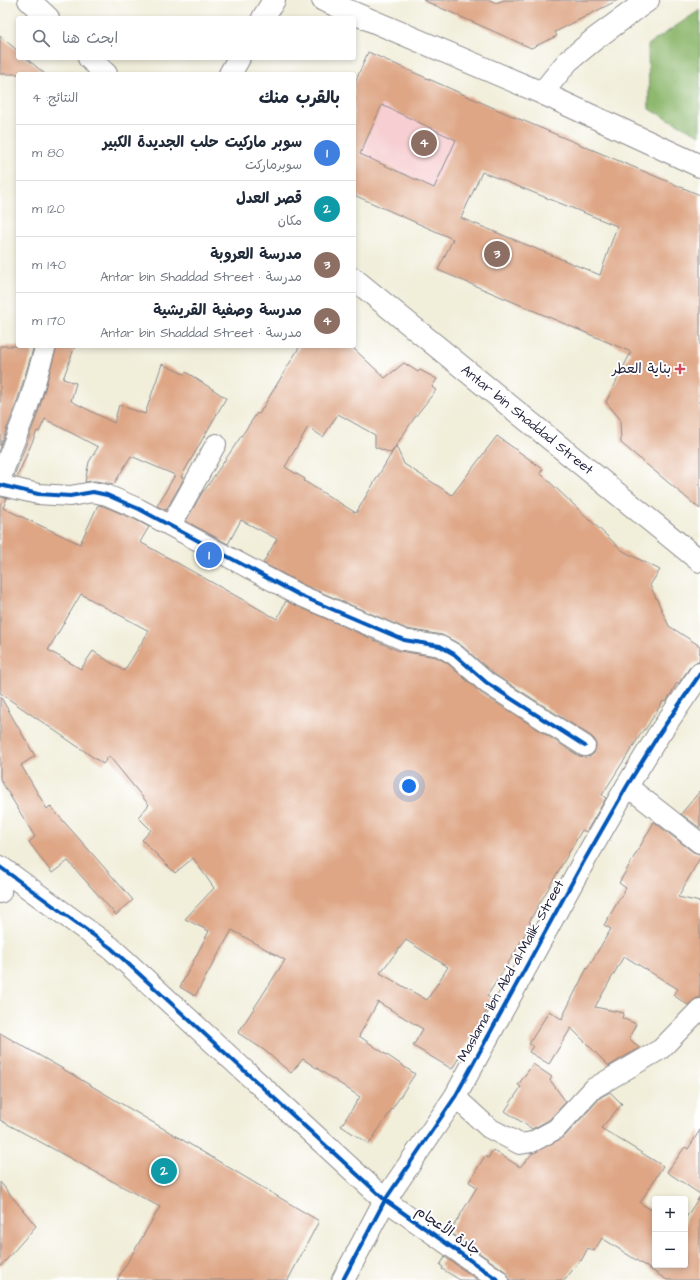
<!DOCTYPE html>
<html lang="ar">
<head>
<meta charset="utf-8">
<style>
	:root { --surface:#fff; --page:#f2f2f3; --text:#1f2937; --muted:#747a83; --line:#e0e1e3; --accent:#d1495b }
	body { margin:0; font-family:"Architects Daughter","Playpen Sans Arabic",sans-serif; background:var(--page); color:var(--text); direction:rtl }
	.controls { position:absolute; right:12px; bottom:12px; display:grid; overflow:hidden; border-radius:4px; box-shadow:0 2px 6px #0003 }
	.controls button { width:36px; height:36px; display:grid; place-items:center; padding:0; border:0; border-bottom:1px solid var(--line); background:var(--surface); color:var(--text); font:20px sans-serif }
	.you { position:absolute; left:409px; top:786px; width:14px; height:14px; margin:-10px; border:3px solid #fff; border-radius:50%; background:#1a73e8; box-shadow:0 0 0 6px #1a73e833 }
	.badge { display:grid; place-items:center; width:26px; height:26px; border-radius:50%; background:var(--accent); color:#fff; font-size:13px; font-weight:700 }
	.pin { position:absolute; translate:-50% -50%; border:2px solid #fff; box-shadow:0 1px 4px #0006 }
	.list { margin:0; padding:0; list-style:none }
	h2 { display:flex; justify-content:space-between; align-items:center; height:52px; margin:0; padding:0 16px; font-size:17px }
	h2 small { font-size:13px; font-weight:400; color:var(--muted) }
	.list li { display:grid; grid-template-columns:26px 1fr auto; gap:12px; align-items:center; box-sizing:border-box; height:56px; padding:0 16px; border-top:1px solid var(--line) }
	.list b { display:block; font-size:15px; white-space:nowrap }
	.list p { margin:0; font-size:13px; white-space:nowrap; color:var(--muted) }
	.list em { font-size:13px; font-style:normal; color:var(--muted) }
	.icon { flex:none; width:22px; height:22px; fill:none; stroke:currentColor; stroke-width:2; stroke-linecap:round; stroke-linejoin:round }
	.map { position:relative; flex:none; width:700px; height:1280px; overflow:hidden; direction:ltr }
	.search { position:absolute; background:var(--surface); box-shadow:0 2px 6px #0003; left:16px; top:16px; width:340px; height:44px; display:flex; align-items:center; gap:10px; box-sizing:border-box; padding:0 14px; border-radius:4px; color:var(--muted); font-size:15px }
	.panel { position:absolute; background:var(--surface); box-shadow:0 2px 6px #0003; left:16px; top:72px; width:340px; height:276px; border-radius:4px; direction:rtl }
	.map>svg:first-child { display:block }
	.built { fill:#f7cfd2 }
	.forest { fill:#8eb86e; stroke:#586d54 }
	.building { fill:#dea685; fill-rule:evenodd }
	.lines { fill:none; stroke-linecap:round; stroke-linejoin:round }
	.minor-casing { stroke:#8a888a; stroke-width:22 }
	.tertiary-casing { stroke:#8a888a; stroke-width:24 }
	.secondary-casing { stroke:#8a888a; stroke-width:24 }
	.minor { stroke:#fff; stroke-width:20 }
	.tertiary { stroke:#fff; stroke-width:22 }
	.secondary { stroke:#fff; stroke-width:22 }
	.cycleway-casing { stroke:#fff; stroke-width:6 }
	.cycleway { stroke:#0057b8; stroke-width:4 }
	.poi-dot { fill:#d1495b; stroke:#fff; stroke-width:1.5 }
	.labels { text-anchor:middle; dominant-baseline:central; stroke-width:4; stroke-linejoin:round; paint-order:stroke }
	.poi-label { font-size:14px; fill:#22223b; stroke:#fff; text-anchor:end }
	.street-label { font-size:14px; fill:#22223b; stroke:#fff }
</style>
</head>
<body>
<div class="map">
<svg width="700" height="1280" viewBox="0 0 700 1280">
	<rect width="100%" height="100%" fill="#fff"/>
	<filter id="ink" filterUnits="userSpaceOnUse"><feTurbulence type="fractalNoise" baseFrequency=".025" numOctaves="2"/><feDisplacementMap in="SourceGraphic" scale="8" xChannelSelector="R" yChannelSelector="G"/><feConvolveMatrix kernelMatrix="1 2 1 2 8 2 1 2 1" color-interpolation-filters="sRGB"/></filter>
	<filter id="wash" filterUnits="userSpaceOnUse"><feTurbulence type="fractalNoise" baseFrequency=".012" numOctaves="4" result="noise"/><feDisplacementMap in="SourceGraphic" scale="16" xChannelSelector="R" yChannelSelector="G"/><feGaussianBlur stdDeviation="0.9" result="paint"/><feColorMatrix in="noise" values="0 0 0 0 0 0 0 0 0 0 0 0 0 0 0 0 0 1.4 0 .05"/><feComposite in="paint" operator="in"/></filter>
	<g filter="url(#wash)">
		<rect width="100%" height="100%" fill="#f1eeda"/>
		<!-- built -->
		<polygon class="built" points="368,52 505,113 482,172 453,239 354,195 354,85"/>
		<!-- forest -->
		<polygon class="forest" points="700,10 700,135 649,109 648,45"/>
		<g id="blocks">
			<!-- building -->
			<g class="building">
				<polygon points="423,0 490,0 496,3 504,0 618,0 555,32 557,36 531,48"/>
				<polygon points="0,36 18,51 18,58 26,58 45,74 0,74"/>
				<path d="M368 52 505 113 700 195V509L621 443 620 419 606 402 631 352 438 270 453 239 354 195V85ZM382 105 456 140 434 188 360 154ZM482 172 617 226 600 275 461 218Z"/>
				<polygon points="0,346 34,346 16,405 0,446"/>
				<polygon points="57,346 75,346 63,379 76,383 71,401 114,423 119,405 145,414 162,364 184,374 186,372 226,398 181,477 184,478 166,510 157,506 175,475 131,456 114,484 95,481 85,482 89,462 98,447 45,419 39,432 37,431 17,477 14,476 38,413"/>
				<path d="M300 346H351L385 378 404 363 418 372 420 370 437 379 432 387 436 390 415 417 391 453 375 447V435L338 414 323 437 308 427 285 467 305 479 304 481 356 513 396 446 404 464 452 495 497 436 543 469 540 473 623 551 660 570 650 585 669 626 700 646 699 662 694 663 690 667 678 684 677 683 666 702 663 701 645 730 644 729 602 795 606 798 586 832 582 830 529 922 531 923 514 954 487 996 493 1000 452 1069 413 1046 423 1029 378 1002 359 1036 415 1074 369 1144 341 1126 360 1097 303 1059 291 1073 264 1050 238 1033 285 960 232 930 195 996 180 987 209 931 185 919 214 888 193 858 175 873 142 840 151 830 138 817 149 805 109 756 103 764 0 693V497L7 498 3 508 80 544 98 505 103 506 134 519 149 527 140 542 277 619 286 601 399 651 436 657 447 663 481 693 579 756 585 757 591 756 594 753 596 746 595 740 591 736 494 674 460 644 442 635 407 629 304 585 263 563 277 539 241 520 228 544 186 521 203 491H204L257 413 259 414ZM81 594 149 631 124 671 93 651 81 669 48 650ZM406 940 448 967 427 1000 380 973Z"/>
				<polygon points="0,696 35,756 21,765 47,809 50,806 133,900 116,915 68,861 52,873 29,842 35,837 0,779"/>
				<polygon points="700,791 700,828 681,814"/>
				<polygon points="654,822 693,852 700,854 700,858 678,897 700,902 700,998 697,998 688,1005 673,995 678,989 624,956 595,1007 624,1013 622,1018 636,1024 629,1038 639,1048 609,1066 571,1028 549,1064 529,1052 533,1046 529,1044 549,1011 563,1020 562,1018 587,968 587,969 611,929 604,925 626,888 619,883"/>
				<polygon points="0,1033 63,1069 319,1221 288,1280 117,1280 160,1207 0,1120"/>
				<polygon points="533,1064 552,1077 550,1080 566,1102 549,1120 532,1129 505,1111 521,1087 518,1085"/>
				<polygon points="610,1092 622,1104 601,1128 663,1166 640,1203 655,1212 655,1266 685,1265 685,1219 700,1196 700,1280 667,1280 602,1238 594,1251 588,1248 581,1261 580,1260 565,1280 509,1280 508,1275 505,1271 450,1232 477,1187 469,1182 485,1156 488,1158 493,1150 520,1167 533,1153 564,1137 601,1097"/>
				<polygon points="700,1130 700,1194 667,1172 685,1147 688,1149"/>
				<polygon points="0,1182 36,1226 0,1267"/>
				<polygon points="445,1257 478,1280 460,1280 442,1269 443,1267 440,1265"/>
			</g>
		</g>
	</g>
	<g filter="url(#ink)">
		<use href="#blocks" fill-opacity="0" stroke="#8a888a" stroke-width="1"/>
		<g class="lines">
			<defs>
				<g id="minor">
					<path d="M0 482C7 457 18 433 27 409 34 388 39 367 46 346"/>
					<polyline points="0,485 38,494 70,496 93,492 107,495 139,509 299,595 404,640 440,646 454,654 487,683 585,746"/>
					<polyline points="171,525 216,444"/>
					<polyline points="627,786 700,843"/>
					<polyline points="455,1097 489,1128 520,1144 532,1142 556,1129 594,1088 661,1049 700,1009"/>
					<polyline points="385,1200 498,1280"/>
				</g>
				<g id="tertiary">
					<polyline points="542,93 568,61 596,38 648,0"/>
					<polyline points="0,867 111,948 385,1200"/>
					<polyline points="0,874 1,877 0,892"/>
					<polyline points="343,1280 385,1200 455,1097 580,868 627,786 659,734 700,674"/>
				</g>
				<g id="secondary">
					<polyline points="29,0 48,18"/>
					<polyline points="323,0 542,93 700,166"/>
					<polyline points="263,18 274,0"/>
					<polyline points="89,58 106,74"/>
					<polyline points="230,74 239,58"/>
					<polyline points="354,279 700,561"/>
				</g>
			</defs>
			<!-- minor casing -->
			<use href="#minor" class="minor-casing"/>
			<!-- tertiary casing -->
			<use href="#tertiary" class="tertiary-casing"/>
			<!-- secondary casing -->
			<use href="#secondary" class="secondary-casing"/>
			<!-- minor -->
			<use href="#minor" class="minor"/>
			<!-- tertiary -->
			<use href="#tertiary" class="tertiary"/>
			<!-- secondary -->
			<use href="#secondary" class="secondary"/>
			<defs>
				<g id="cycleway">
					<polyline points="0,485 38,494 70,496 93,492 107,495 139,509 299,595 404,640 440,646 454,654 487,683 585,746"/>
					<polyline points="0,867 111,948 385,1200 498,1280"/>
					<polyline points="343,1280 385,1200 455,1097 580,868 627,786 659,734 700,674"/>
				</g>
			</defs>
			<!-- cycleway casing -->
			<use href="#cycleway" class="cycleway-casing"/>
			<!-- cycleway -->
			<use href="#cycleway" class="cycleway"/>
		</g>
	</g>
	<!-- markers -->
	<path class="poi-dot" d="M678 363h4v4h4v4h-4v4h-4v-4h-4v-4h4z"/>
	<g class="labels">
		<!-- poi labels -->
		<g class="poi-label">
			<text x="671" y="369">بناية العطر</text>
		</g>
		<!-- street labels -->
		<g class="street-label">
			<text transform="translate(527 420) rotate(39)">Antar bin Shaddad Street</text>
			<text transform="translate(511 971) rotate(-61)">Maslama ibn Abd al-Malik Street</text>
			<text transform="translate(448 1231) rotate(35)">جادة الأعجام</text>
		</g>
	</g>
</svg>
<div class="controls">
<button>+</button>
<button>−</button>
</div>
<div class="you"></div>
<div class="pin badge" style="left:209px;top:555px;background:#3f7fe0">1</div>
<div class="pin badge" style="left:164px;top:1171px;background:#0f9aa8">2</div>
<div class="pin badge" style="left:497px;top:254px;background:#8d6e63">3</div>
<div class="pin badge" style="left:424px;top:143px;background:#8d6e63">4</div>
<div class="search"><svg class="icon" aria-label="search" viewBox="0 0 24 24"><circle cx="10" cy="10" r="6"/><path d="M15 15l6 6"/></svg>ابحث هنا</div>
<section class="panel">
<h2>بالقرب منك<small>النتائج: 4</small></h2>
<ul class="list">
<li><span class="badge" style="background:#3f7fe0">1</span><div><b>سوبر ماركيت حلب الجديدة الكبير</b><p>سوبرماركت</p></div><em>80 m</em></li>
<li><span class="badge" style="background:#0f9aa8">2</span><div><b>قصر العدل</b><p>مكان</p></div><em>120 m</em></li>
<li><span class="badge" style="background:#8d6e63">3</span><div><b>مدرسة العروبة</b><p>مدرسة · Antar bin Shaddad Street</p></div><em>140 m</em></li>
<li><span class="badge" style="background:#8d6e63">4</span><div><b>مدرسة وصفية القريشية</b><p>مدرسة · Antar bin Shaddad Street</p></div><em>170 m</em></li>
</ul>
</section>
</div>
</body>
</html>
